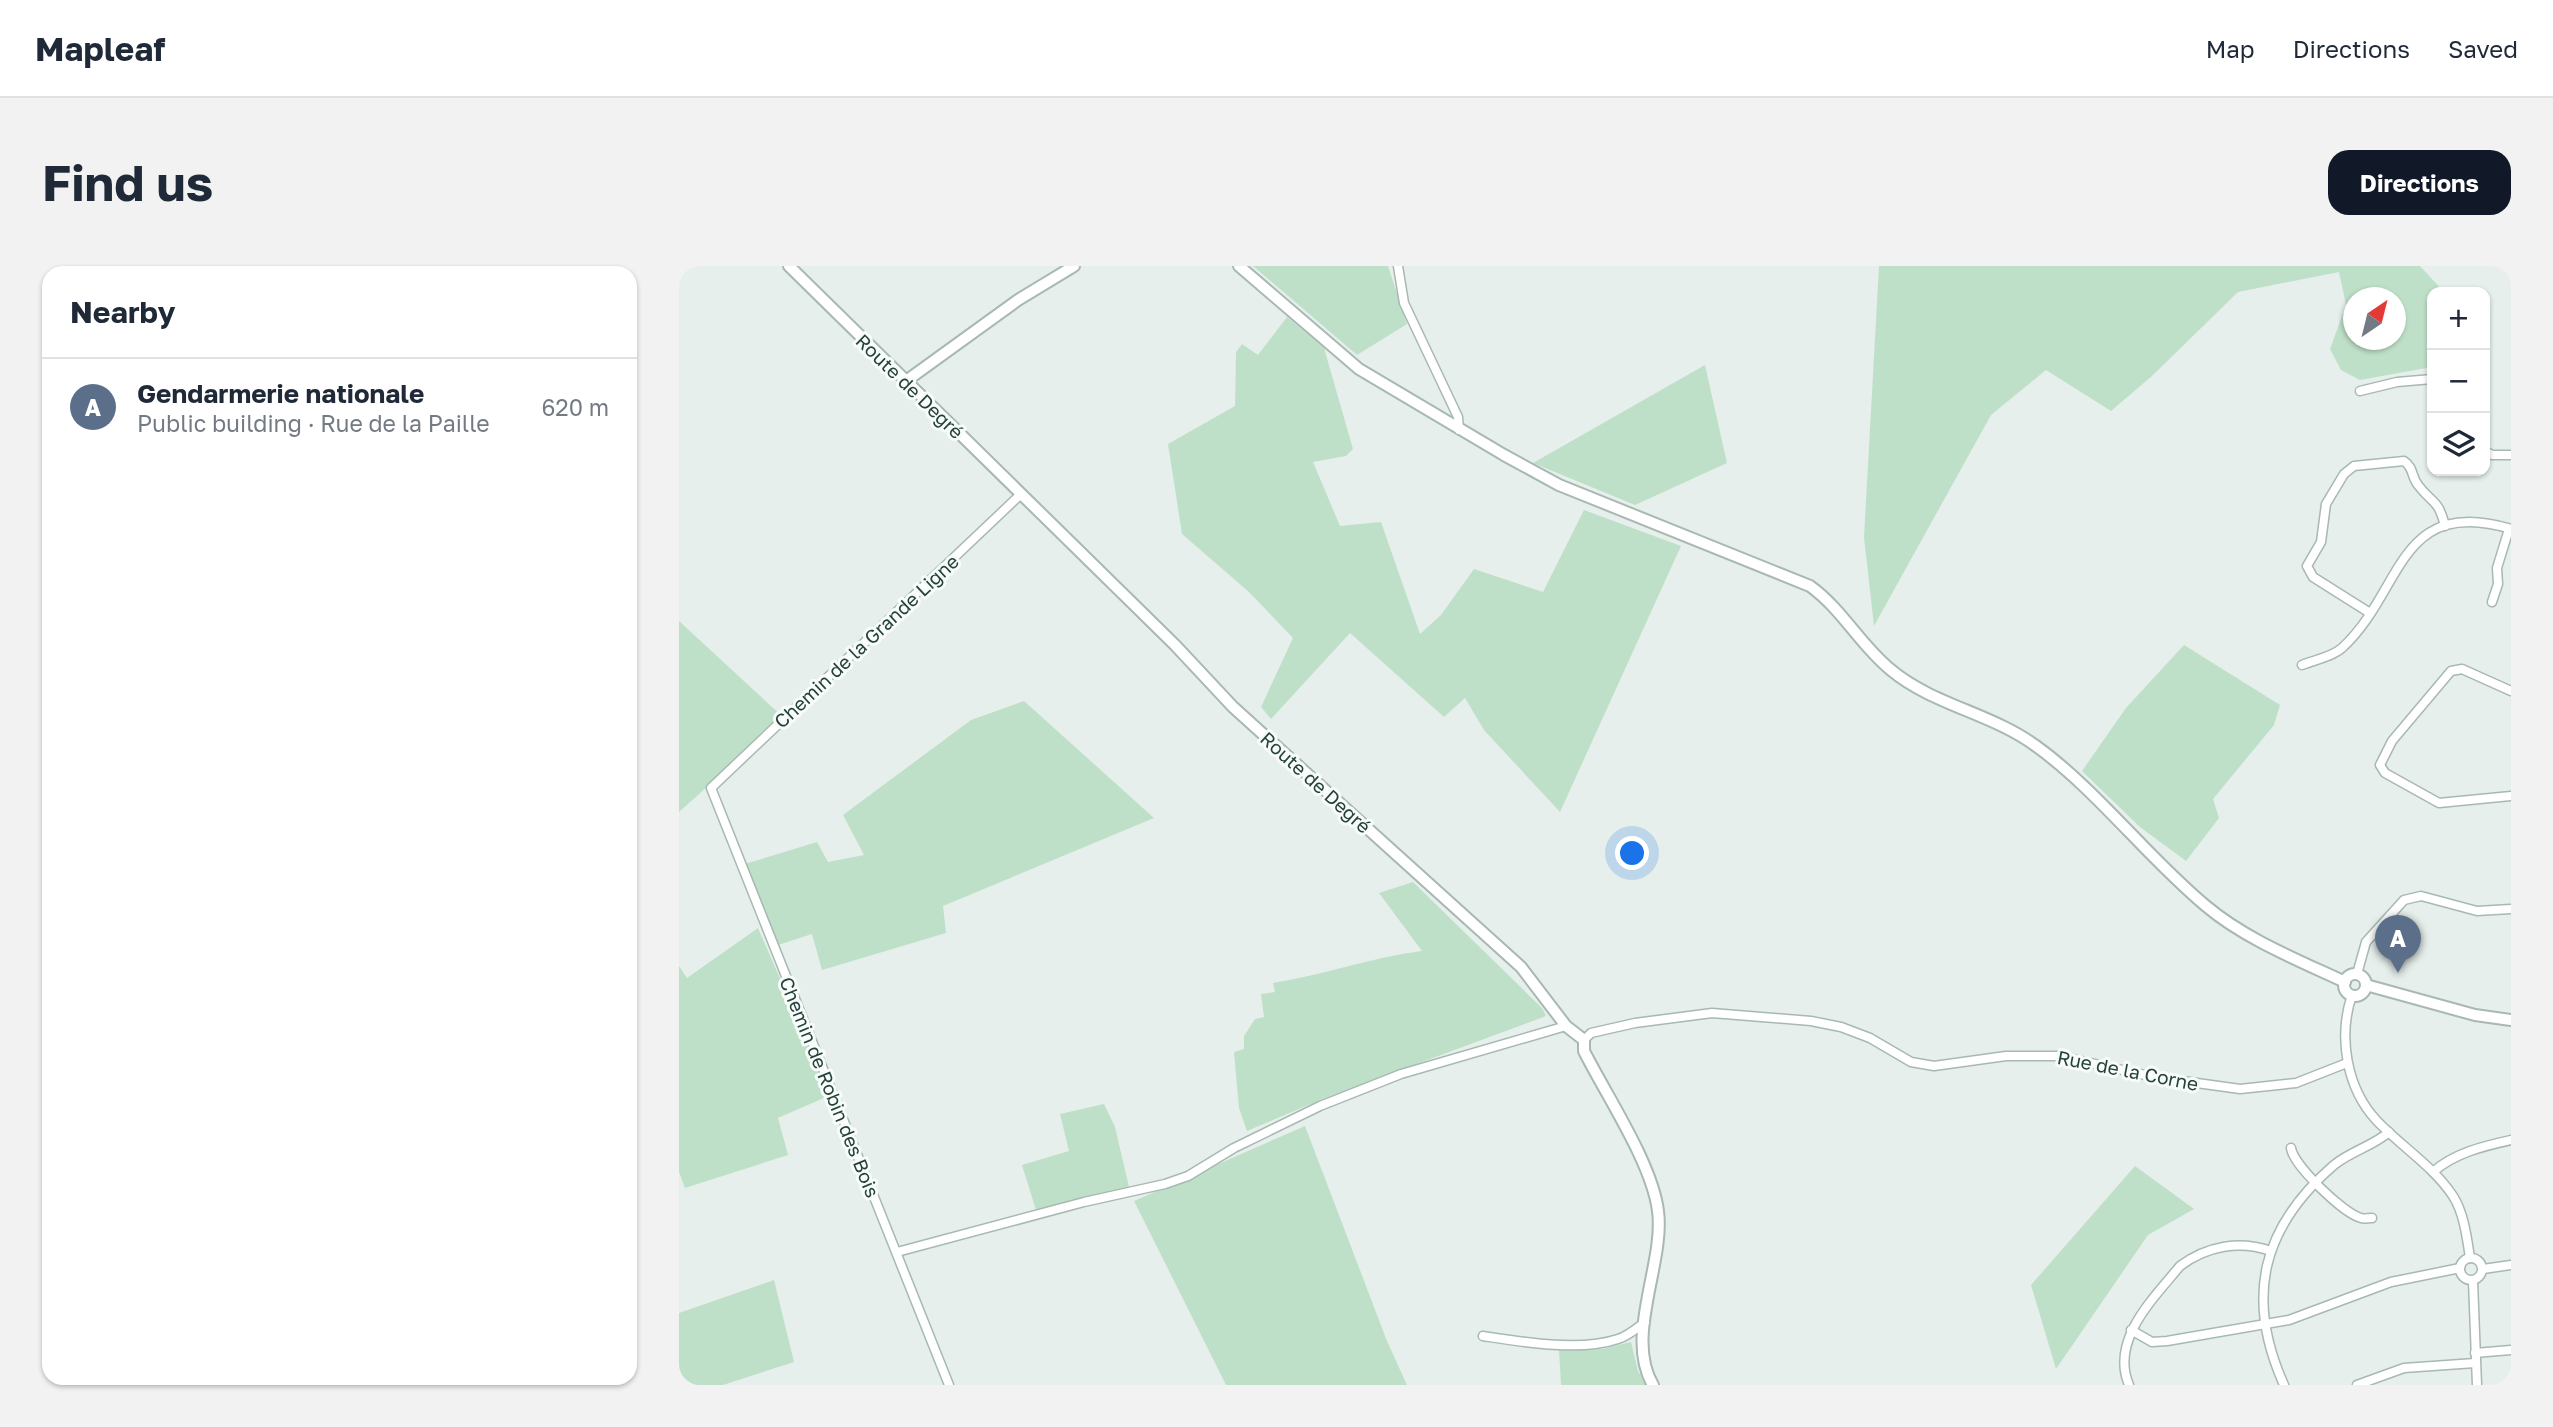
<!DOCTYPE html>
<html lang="en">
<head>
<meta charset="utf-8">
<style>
	:root { --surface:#fff; --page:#f2f2f3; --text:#1f2937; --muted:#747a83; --line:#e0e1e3; --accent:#111827 }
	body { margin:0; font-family:"Golos Text",sans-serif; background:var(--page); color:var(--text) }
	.controls { position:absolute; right:21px; top:21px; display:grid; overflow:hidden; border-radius:14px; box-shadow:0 2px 5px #0004 }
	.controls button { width:63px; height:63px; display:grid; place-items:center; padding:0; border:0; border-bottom:2px solid var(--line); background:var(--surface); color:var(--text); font:35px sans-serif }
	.compass { position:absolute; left:1664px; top:21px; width:63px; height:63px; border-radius:50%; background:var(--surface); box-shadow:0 2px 5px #0004; rotate:35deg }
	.you { position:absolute; left:954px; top:588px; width:24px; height:24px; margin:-18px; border:5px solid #fff; border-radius:50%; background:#1a73e8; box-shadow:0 0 0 10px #1a73e833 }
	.badge { display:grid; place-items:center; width:46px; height:46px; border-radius:50%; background:var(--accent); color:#fff; font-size:23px; font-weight:700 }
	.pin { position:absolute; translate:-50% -58px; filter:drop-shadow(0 2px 4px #0008) }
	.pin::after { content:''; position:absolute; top:37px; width:24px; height:21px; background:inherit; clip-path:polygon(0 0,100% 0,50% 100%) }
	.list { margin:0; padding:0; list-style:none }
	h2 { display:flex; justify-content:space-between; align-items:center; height:91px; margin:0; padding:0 28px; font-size:30px }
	h2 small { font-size:23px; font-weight:400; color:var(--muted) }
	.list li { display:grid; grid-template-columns:46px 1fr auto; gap:21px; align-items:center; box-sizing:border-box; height:98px; padding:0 28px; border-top:2px solid var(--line) }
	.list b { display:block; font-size:26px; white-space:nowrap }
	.list p { margin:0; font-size:23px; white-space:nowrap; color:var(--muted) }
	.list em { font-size:23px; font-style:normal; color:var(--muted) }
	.icon { flex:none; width:38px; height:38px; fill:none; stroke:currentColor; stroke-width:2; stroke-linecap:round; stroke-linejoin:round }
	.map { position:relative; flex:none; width:1832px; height:1119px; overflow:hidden; border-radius:21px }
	header { display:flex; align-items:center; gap:42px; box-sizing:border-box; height:98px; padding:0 35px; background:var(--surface); border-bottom:2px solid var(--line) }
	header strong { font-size:33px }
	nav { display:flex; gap:38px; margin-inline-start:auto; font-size:24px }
	.intro { display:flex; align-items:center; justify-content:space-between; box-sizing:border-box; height:168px; padding:0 42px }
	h1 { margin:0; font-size:49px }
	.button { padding:18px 32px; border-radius:21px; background:var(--accent); color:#fff; font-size:24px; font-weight:700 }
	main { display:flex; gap:42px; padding:0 42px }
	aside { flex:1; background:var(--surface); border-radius:21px; box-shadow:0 2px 5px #0004 }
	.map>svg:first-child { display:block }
	.green { fill:#bfe0c8; fill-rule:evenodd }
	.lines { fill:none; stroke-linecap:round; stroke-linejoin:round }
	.minor-casing { stroke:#a8b8b2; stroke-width:11 }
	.tertiary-casing { stroke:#a8b8b2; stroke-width:14 }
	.minor { stroke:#fff; stroke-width:8 }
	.tertiary { stroke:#fff; stroke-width:10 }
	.labels { text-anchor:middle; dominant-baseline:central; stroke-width:6; stroke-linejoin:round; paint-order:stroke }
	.street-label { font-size:19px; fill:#24423a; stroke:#f7fbf9 }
</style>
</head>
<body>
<header>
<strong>Mapleaf</strong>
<nav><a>Map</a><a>Directions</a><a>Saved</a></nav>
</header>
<div class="intro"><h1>Find us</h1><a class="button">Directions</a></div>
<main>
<aside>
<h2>Nearby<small></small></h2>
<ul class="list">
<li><span class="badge" style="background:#5c6f8a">A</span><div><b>Gendarmerie nationale</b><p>Public building · Rue de la Paille</p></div><em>620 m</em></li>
</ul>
</aside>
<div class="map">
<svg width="1832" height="1119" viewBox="0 0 1832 1119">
	<rect width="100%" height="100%" fill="#e6efeb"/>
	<!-- green -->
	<g class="green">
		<polygon points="574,0 709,0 728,58 678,89"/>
		<path d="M1200 0H1741L1765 26H1753V101L1681 114 1662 104 1651 83 1667 39 1660 6 1559 26 1473 110 1432 145 1367 104 1312 149 1195 360 1185 271ZM1674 32H1716V74H1674Z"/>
		<polygon points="608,51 645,82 674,183 667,190 634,196 661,260 702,256 741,368 762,349 795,303 864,326 905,244 1002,280 881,546 805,464 786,432 765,451 671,367 592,453 582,441 614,372 570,326 503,268 489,178 556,140 557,86 563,78 579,89"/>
		<polygon points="1026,99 1048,197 956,239 854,197"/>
		<polygon points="0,355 105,452 0,546"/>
		<polygon points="1505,379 1601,439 1595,459 1534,533 1540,552 1507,595 1461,561 1403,505 1447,442"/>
		<polygon points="345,435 475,552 264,640 267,667 143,704 133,668 96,680 66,598 138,576 149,596 185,589 164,549 292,454"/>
		<path d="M734 616 863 742 867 750 646 832 568 865 560 842 555 786 565 783V770L576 753 585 751 582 728 596 726 594 717C645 709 693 691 743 685L700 627Z"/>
		<polygon points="79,662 103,717 110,714 156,827 99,852 109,889 6,922 0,906 0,700 8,712"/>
		<polygon points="425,838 436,861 450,921 357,944 343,899 390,885 381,848"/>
		<polygon points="626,860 708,1075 728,1119 547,1119 455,935"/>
		<polygon points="1456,900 1515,943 1469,969 1377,1103 1352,1019"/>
		<polygon points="95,1014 115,1096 44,1119 0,1119 0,1047"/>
		<polygon points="952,1076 959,1105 967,1119 882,1119 880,1084 923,1083"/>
	</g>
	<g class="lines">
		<defs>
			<g id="minor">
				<polyline points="719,0 725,37 779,151 780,164"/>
				<polyline points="1681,125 1718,116 1753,113"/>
				<polyline points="1806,185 1813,189 1832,189"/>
				<polyline points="1813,336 1819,318 1818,302 1830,263"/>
				<path d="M1691 347 1634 311 1628 300 1642 276 1647 238 1665 208 1675 200 1725 195C1735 202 1732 210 1739 219 1753 238 1759 232 1766 260"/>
				<path d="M1623 399C1635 394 1653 391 1663 382 1725 325 1718 229 1832 263"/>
				<polyline points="1832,425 1783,403 1772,405 1713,475 1701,499 1706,507 1760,537 1832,530"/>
				<polyline points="1678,708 1687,676 1725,634 1742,630 1798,645 1832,643"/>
				<path d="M1673 729C1659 770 1667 822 1698 855 1723 881 1754 900 1774 930 1785 947 1788 972 1791 992"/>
				<polyline points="905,774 912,767 956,757 1033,747 1132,755 1162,761 1191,772 1232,796 1255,800 1327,790 1380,790 1475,811 1561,823 1617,817 1668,797"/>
				<path d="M1612 882C1614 899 1664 947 1682 952 1685 953 1689 952 1693 952"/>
				<path d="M1754 906C1775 887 1805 880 1832 874"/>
				<polyline points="218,986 405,936 486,918 509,910 555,882 641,840 722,808 887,760"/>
				<circle cx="1792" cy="1003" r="11"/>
				<polyline points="1804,1003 1832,999"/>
				<polyline points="1794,1015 1798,1119"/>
				<polyline points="1452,1064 1473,1076 1488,1075 1610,1054 1712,1016 1781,1002"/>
				<path d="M804 1070C843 1076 901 1086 939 1073 949 1070 958 1062 966 1056"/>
				<polyline points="1796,1087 1832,1084"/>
				<polyline points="270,1119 32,522 342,228"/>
				<path d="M1450 1119C1431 1074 1474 1033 1501 1000 1528 980 1560 974 1592 985"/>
				<path d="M1605 1119C1566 1032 1582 962 1655 899 1672 885 1694 880 1710 866"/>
				<polyline points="1678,1119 1725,1102 1796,1097"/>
			</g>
			<g id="tertiary">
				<path d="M110 0 496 379 554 441 842 701 887 760 905 774V785C927 829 973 897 979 945 986 997 945 1071 974 1119"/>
				<path d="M560 0 680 103 825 189 880 219 1131 320C1164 344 1181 379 1212 404 1254 439 1312 447 1357 480 1418 524 1468 591 1527 640 1566 673 1619 694 1666 716"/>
				<polyline points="227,115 339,34 395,0"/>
				<circle cx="1676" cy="719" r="11"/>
				<polyline points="1687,719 1796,749 1832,754"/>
			</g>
		</defs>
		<!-- minor casing -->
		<use href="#minor" class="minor-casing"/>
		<!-- tertiary casing -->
		<use href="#tertiary" class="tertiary-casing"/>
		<!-- minor -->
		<use href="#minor" class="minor"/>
		<!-- tertiary -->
		<use href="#tertiary" class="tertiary"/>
	</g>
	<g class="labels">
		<!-- street labels -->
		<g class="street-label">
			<text transform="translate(231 120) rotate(44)">Route de Degré</text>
			<text transform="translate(187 375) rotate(-43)">Chemin de la Grande Ligne</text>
			<text transform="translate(637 516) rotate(42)">Route de Degré</text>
			<text transform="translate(1449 804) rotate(11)">Rue de la Corne</text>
			<text transform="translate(151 821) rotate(68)">Chemin de Robin des Bois</text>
		</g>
	</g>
</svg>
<div class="controls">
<button>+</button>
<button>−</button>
<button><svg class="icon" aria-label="layers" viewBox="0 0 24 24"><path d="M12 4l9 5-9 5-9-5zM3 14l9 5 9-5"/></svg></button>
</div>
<svg class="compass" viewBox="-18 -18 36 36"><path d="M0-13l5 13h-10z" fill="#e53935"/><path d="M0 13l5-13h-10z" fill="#747a83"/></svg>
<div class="you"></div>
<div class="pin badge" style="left:1719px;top:707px;background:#5c6f8a">A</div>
</div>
</main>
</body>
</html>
